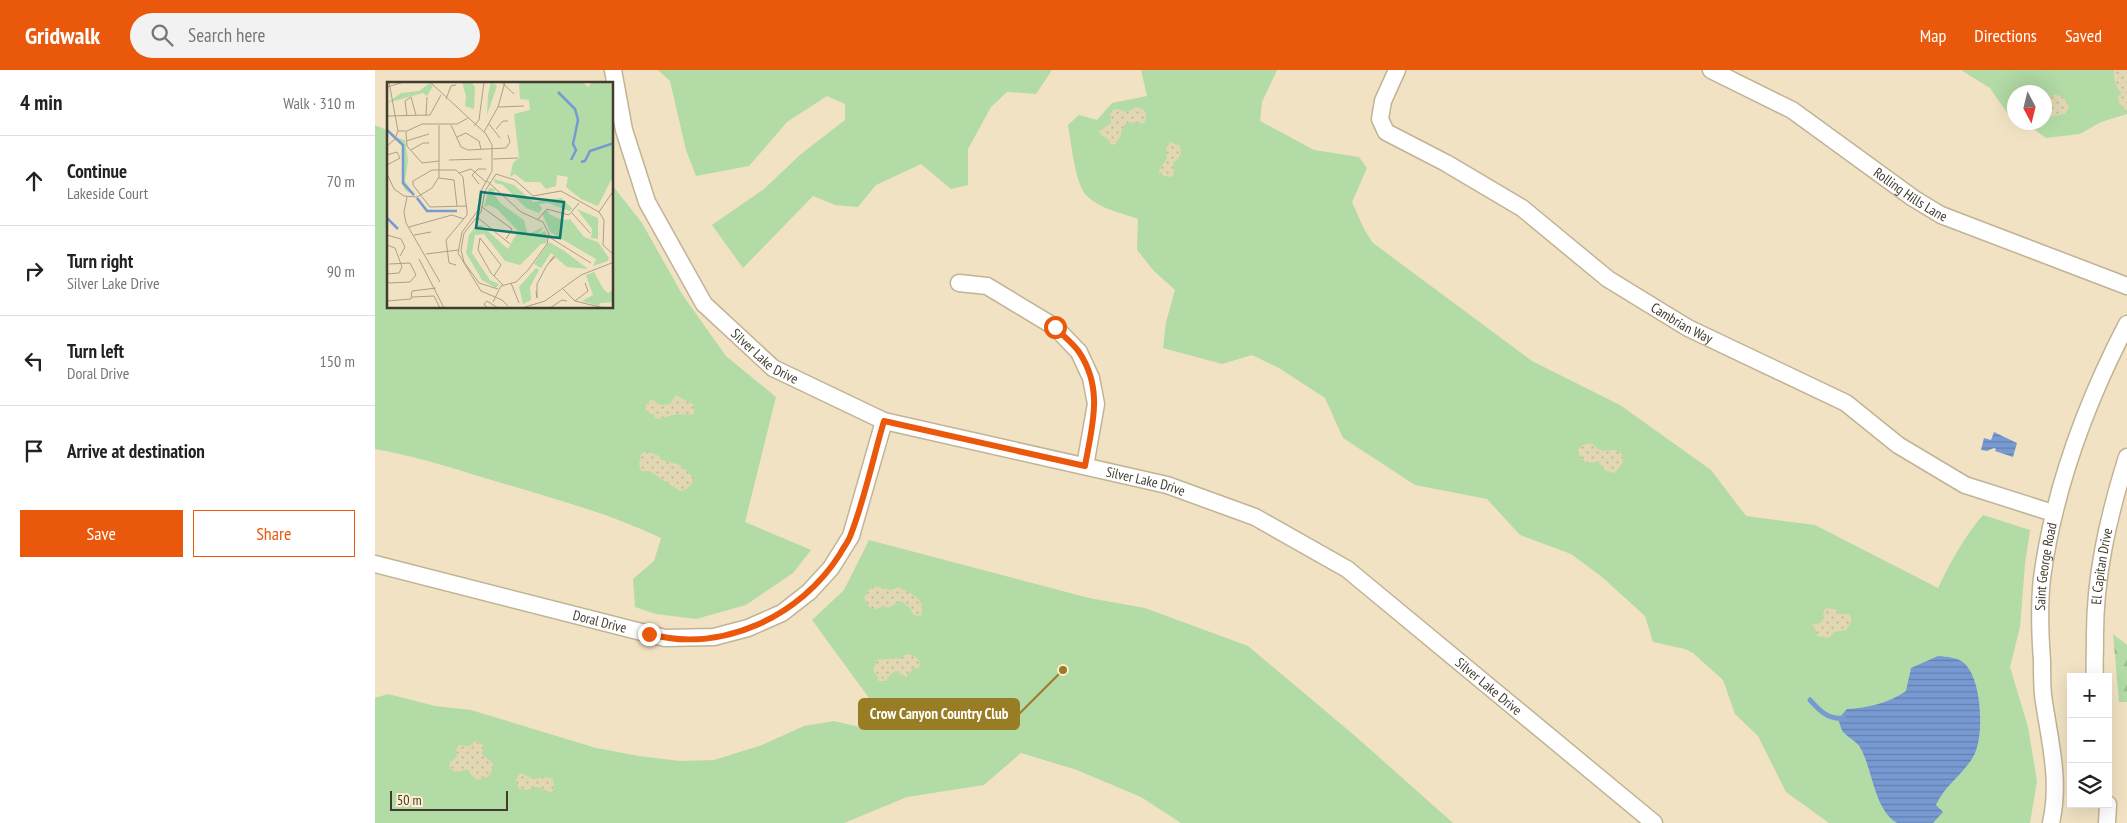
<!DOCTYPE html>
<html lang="en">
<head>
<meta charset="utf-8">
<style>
	:root { --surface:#fff; --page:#f2f2f2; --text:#222; --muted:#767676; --line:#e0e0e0; --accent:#ea580c }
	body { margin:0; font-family:"PT Sans Narrow",sans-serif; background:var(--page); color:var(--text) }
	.controls { position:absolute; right:15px; bottom:15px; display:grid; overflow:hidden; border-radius:0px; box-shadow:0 5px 20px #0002 }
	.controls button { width:45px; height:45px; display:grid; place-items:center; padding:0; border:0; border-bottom:1px solid var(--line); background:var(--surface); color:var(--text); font:25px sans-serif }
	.compass { position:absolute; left:1632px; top:15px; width:45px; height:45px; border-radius:50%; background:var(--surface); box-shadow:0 5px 20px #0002; rotate:173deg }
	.scale { position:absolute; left:15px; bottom:12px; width:118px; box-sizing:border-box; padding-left:5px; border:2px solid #423c30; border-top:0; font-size:14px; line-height:18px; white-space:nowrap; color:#423c30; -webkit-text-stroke:4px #ffefd0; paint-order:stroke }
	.stop { position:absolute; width:15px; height:15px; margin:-11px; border:4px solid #ea580c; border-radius:50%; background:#fff }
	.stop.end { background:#ea580c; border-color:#fff; box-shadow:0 1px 5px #0008 }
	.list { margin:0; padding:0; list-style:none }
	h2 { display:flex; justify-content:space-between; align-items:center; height:65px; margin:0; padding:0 20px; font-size:21px }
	h2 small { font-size:16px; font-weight:400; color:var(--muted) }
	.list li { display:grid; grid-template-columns:32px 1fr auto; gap:15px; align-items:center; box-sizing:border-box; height:90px; padding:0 20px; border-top:1px solid var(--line) }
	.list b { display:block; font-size:19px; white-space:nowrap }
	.list p { margin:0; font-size:16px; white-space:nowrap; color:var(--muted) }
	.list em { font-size:16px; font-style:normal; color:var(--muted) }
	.actions { display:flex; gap:10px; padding:15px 20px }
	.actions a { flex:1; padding:11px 0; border:1px solid var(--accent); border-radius:0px; text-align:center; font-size:18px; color:var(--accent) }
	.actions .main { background:var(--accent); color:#fff }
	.icon { flex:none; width:28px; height:28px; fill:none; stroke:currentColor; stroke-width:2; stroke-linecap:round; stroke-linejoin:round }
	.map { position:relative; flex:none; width:1752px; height:753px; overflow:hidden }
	header { display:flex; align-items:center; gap:30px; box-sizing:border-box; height:70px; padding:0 25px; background:var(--accent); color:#fff }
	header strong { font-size:24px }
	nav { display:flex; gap:28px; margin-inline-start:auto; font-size:18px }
	.search { width:350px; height:45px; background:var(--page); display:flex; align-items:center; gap:12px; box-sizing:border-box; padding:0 18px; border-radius:28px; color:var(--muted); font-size:19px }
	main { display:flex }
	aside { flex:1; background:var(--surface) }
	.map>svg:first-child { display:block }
	.grass { fill:#b2dba6 }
	.forest { fill:url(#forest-firs) }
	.sand { fill:url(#sand-dots) }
	.water { fill:url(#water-rules) }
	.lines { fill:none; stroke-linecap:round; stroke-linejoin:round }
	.stream { stroke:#779ad3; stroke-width:5 }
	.minor-casing { stroke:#c1b395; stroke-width:19 }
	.minor { stroke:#fff; stroke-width:16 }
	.route { stroke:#ea580c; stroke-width:6 }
	.labels { text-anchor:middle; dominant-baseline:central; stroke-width:5; stroke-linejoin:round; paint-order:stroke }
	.street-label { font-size:14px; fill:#423c30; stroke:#ffefd0 }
	.inset-river { fill:none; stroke:#779ad3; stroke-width:2.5 }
	.inset-road { fill:none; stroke:#aba088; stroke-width:1 }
	.view { fill:#0f766e; fill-opacity:0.15; stroke:#0f766e; stroke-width:2.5 }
	.inset-edge { fill:none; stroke:#423c30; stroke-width:2.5 }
	.leader { fill:none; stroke:#987d25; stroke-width:2 }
	.callout-dot { fill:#987d25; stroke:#ffefd0; stroke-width:2 }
	.callout { fill:#987d25; stroke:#987d25; stroke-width:2 }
	.callout-label { font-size:15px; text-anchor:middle; font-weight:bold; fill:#fff }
</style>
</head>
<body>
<header>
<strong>Gridwalk</strong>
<div class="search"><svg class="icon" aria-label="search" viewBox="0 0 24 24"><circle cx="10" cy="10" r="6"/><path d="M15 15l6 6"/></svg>Search here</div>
<nav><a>Map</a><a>Directions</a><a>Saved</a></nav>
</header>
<main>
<aside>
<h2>4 min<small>Walk · 310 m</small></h2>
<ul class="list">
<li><svg class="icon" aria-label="ahead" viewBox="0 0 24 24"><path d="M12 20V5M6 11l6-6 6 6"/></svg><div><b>Continue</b><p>Lakeside Court</p></div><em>70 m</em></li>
<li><svg class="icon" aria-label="right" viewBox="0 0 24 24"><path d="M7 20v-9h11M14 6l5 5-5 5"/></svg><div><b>Turn right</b><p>Silver Lake Drive</p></div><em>90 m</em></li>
<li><svg class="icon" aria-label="left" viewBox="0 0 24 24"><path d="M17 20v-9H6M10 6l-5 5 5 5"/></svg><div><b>Turn left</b><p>Doral Drive</p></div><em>150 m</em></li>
<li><svg class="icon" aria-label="arrive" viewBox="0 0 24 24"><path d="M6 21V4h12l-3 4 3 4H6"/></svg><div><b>Arrive at destination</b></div></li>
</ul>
<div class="actions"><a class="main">Save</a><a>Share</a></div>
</aside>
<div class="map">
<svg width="1752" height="753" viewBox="0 0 1752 753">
	<defs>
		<pattern id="forest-firs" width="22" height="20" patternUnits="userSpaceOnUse" patternTransform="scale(1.25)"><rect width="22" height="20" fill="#b2dba6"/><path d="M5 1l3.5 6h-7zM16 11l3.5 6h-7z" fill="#9abd8f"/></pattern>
		<pattern id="sand-dots" width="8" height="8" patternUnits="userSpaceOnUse" patternTransform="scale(1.25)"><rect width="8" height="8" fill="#e1d7b2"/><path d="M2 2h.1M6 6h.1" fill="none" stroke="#c2b999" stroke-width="1.8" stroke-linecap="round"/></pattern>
		<pattern id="water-rules" width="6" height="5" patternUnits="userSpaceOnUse" patternTransform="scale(1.25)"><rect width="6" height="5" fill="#779ad3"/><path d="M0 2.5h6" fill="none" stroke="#637fac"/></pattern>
	</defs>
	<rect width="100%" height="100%" fill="#f1e2c3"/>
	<!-- grass -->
	<g class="grass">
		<polygon points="283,0 677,0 661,24 632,22 616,37 593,79 593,115 576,119 546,94 501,115 483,137 460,135 438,126 368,198 337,155 389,119 426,84 470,50 470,34 452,26 412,52 374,96 321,106 311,80 295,11"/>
		<path d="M766 0H902L887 32 885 51 939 80 984 87 992 98 977 132 989 159 998 173 1157 291 1245 335 1336 400 1371 446 1440 455 1563 518C1576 491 1589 467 1608 445L1655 460 1650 494 1645 557 1635 597 1653 657 1662 711 1655 753H1454L1411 722 1383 666 1360 644 1348 610 1318 583 1310 579 1278 572 1270 546 1227 507 1196 484 1145 465 1112 429 1040 415 968 368 950 328 904 298 877 285 847 294 788 278 791 252 800 220 779 201 762 180 763 149C747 143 725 139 712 126 700 115 696 71 693 55L704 45 722 50 737 33 772 26Z"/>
		<polygon points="1586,0 1752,0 1752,44 1726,52 1705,64 1671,68 1650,53 1670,52 1670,22 1640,22 1639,46 1631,41 1615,18"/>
		<path d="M0 55 14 61V238H238V116L267 153 307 224 351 286 401 327 370 452 436 480 418 503 371 535 321 549 281 544 260 537 258 509 279 491 286 468C238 445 187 431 137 416 92 403 46 387 0 379Z"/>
		<polygon points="494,470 714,528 770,538 873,576 979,665 1078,753 806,753 766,727 702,700 646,683 609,715 532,727 469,753 0,753 0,628 13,624 60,636 96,640 221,678 264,686 305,691 339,690 387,675 429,656 459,651 489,658 523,642 494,628 437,550 469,520"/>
	</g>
	<!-- forest -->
	<polygon class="forest" points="1738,564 1752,575 1752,632 1744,632"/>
	<!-- sand -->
	<g class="sand">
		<path d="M1739 0H1752V41L1744 33 1743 26 1747 23C1741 20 1738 7 1739 0Z"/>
		<polygon points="1680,24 1689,28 1694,36 1692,43 1677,47 1674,46 1673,42 1678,39 1673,36 1672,29"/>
		<polygon points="761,37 768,39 771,43 770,52 768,54 760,52 750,54 746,62 746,67 743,69 741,74 736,75 734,70 726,65 724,61 736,53 735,45 738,40 742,39 752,42"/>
		<path d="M795 72 805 76C807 84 805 87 798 93L799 104 797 107 788 106 786 102 784 103V100L792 88 791 79Z"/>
		<path d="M301 325 319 335V344C311 346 303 343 295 346 290 347 286 349 280 349L279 345 271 342V335L276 329 286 335 295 334Z"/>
		<path d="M1215 373C1219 375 1222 379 1226 380 1235 382 1240 377 1247 384L1248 392 1240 403 1230 401 1224 392 1211 393 1202 382 1206 376Z"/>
		<path d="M269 382C275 382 284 384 287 390L305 395 318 407C318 415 312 420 305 421L274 401H266L264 394 266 384Z"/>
		<path d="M501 516 516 520 523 517C535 522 553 530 546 546L538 545 535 538 526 531 513 538 509 536 501 539 494 537 489 528 493 520Z"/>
		<polygon points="1452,538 1460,539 1465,544 1474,544 1477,550 1471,560 1459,562 1454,568 1442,566 1441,560 1437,556 1438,554 1447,552 1449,540"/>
		<polygon points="533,584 540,586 545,592 544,598 538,599 531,607 521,601 515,605 511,611 503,611 503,607 498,601 502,590 523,588 525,589 527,586"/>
		<path d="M102 670 109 676 107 684 118 693C118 703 113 711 101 709 91 704 98 695 82 703L75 699 74 693 82 687 81 680 84 675 94 676Z"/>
		<polygon points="145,703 159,709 171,707 178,709 179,715 177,723 162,717 151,720 144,719 141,710"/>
	</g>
	<!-- water -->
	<g class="water">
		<polygon points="1619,362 1642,373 1638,387 1620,381 1621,379 1619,378 1612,381 1606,380 1609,368 1616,370"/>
		<path d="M1563 586C1572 587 1582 587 1589 593 1607 609 1609 663 1600 683 1591 703 1570 714 1561 735L1568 742 1558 753H1522C1499 739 1498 701 1486 679 1483 672 1475 669 1469 663 1466 660 1465 654 1463 649L1472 639C1492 638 1514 633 1531 621L1536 598Z"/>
	</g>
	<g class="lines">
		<!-- stream -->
		<path class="stream" d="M1435 630C1445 641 1453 650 1469 648"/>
		<defs>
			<g id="minor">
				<path id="s1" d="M238 0 249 60 272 132 329 234 398 298 509 351 792 415 880 447 972 499 1279 753"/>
				<path id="s2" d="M1022 0 1008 31 1005 49 1011 62 1071 93 1147 138 1233 209 1313 258 1471 333 1523 375 1590 415 1678 443"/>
				<path id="s3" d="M1336 0 1417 40 1538 128 1566 145 1752 216"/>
				<polyline points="584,213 612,216 680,257 704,282 716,308 721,334 710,396"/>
				<path id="s4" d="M0 494 290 568 339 567 373 558 407 543 434 522 456 498 476 466 509 351"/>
				<path id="s5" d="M1720 607C1719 595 1720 584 1720 572 1719 508 1733 448 1752 387"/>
				<path id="s6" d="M1676 753C1686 709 1674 669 1668 625 1667 614 1667 603 1667 591 1665 564 1664 535 1667 508 1679 419 1711 333 1752 254"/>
				<polyline points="1732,753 1733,734"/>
			</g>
		</defs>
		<!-- minor casing -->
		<use href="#minor" class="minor-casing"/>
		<!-- minor -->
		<use href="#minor" class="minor"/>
	</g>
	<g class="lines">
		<!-- route -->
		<path class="route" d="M274 564C347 584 426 546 465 484 468 478 474 471 476 464 490 428 498 388 509 351L710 396C717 356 729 319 704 282 698 273 687 265 680 257"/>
	</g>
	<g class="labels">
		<!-- street labels -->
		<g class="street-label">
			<text stroke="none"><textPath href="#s3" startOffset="236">Rolling Hills Lane</textPath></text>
			<text stroke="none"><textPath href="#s2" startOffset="420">Cambrian Way</textPath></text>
			<text stroke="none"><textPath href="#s1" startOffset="334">Silver Lake Drive</textPath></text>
			<text stroke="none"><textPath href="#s1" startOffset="739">Silver Lake Drive</textPath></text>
			<text stroke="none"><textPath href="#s5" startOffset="111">El Capitan Drive</textPath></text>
			<text stroke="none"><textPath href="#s6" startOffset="258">Saint George Road</textPath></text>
			<text stroke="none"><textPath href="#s4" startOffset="232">Doral Drive</textPath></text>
			<text stroke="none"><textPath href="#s1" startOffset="1144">Silver Lake Drive</textPath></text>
		</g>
	</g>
	<!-- overview -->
	<g transform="translate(12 12)">
		<rect width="226" height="226" fill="#f1e2c3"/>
		<path d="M75 0H84L88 5 87 27 78 24 79 14ZM104 0 110 4 100 33 101 13ZM150 0H196L201 5 205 0H226V94L211 124 194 117 179 105 181 95 170 93 169 104 159 107 153 100H138L128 92 123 95 126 81 132 76 127 32 143 28 142 18 133 17 132 1ZM107 97 127 103 146 120 174 116 186 127 182 129 161 121 152 122 155 127 152 131 139 126 116 103 108 101ZM102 106 109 107 106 110 113 121 137 138 140 150 137 154 157 145 151 152 158 149 161 156 159 161 154 162 133 183 118 179 97 152 88 153 85 171 103 198 112 202 109 206 95 198 79 171 82 153 89 144 94 143 121 167 131 149 110 127 102 123 97 125ZM190 127 211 136V157L204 156 205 147ZM161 128 162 132 175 138 183 137 197 155 211 160 222 176 221 179 206 184 209 177 163 150 155 131ZM162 160 176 168 201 187 180 185 164 171 154 186 147 182ZM149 186 152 188 143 205 144 218 136 222 132 205ZM207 190 217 208 221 211 226 208V220L213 221 212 224 195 219 206 213 199 193Z" fill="#b2dba6"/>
		<path d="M10 56 18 58 21 79 18 99 28 114 18 108 15 102V63Z" fill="#b2dba6"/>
		<path d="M43 1 46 4 40 14 36 11 0 21 14 11 32 9Z" fill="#b2dba6"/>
		<path class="inset-river" d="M171 10 188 27 191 38 186 62 189 68 184 78M0 48 16 63V101L27 113M194 80 198 79 203 69 227 61M30 116 40 129H70M0 136 11 147"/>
		<path class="inset-road" d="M43 0 99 52 105 63V89L95 107 92 127 75 150 71 171 94 209 115 218 121 224M114 0 127 12M0 5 17 0M59 17 64 4 69 3M111 25 137 24M39 33 40 15M0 34 43 33 54 13M20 34 18 19 24 15 29 33M102 42 113 56M64 43 74 65 81 68 119 66 123 60 121 53M87 44 92 38 97 0M109 47 116 39H121M11 49H20L35 42H70L81 36M19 50 20 64 35 81 52 79M97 50 111 25 118 0M70 55 79 51 92 59 94 67M19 59 42 52M0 64 8 57 11 49 2 0M24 68 36 61H42M0 73 10 70 13 76 0 83M106 77 131 76M62 78 95 77M72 91 84 87 99 100M0 92 7 107 17 114 30 115 45 106 52 95V43M52 96 67 98 70 124M100 99 134 130 156 140 162 152 160 162 141 188 129 200 114 204 106 220M92 102 85 93 91 87H99M20 115 17 130 19 141 53 200M95 125 125 147 119 157M212 130 227 108M185 131 203 151M90 135 123 162M151 137 160 127 182 133 192 121M22 145 65 133 77 137M0 153 14 157 18 165 13 174M27 153 44 150M162 155 204 181M0 163 8 166 15 185 12 191 0 192M39 172 71 168M32 177 57 226M69 183 62 181 59 158 80 133V128L78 114 76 95 69 88H45L26 99V103L43 125 79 124M107 194 114 183 93 156 91 168 104 191 116 203M0 198 2 201 23 200 29 193 23 181 2 182M124 201 132 221M111 207 92 201 77 180 74 168 77 151 94 130 98 109 109 92 128 98 146 114 174 109 212 130 217 138 216 163 227 173M176 207 188 219 217 226M149 209 150 216V202L159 185 166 175H168L163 180M25 215 47 214 53 226M0 219 24 217 25 209 49 206M188 219 201 209 198 201M100 226 97 222 100 219 111 226M135 226 158 219 194 193 227 180M163 226 175 218 180 219"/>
		<path class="view" d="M94 110 177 120 173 156 89 146Z"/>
		<rect width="226" height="226" class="inset-edge"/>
	</g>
	<!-- callouts -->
	<path class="leader" d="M688 600L644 644"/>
	<circle class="callout-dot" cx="688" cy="600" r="5"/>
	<rect class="callout" x="484" y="629" width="160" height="30" rx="5"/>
	<g class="callout-label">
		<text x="564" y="649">Crow Canyon Country Club</text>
	</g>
</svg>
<div class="controls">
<button>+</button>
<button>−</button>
<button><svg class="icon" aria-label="layers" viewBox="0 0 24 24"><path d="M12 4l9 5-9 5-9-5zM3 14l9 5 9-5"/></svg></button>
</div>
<svg class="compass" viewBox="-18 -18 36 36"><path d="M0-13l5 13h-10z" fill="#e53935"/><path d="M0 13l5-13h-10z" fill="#767676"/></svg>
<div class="scale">50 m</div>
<div class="stop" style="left:680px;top:257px"></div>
<div class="stop end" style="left:274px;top:564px"></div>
</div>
</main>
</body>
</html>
